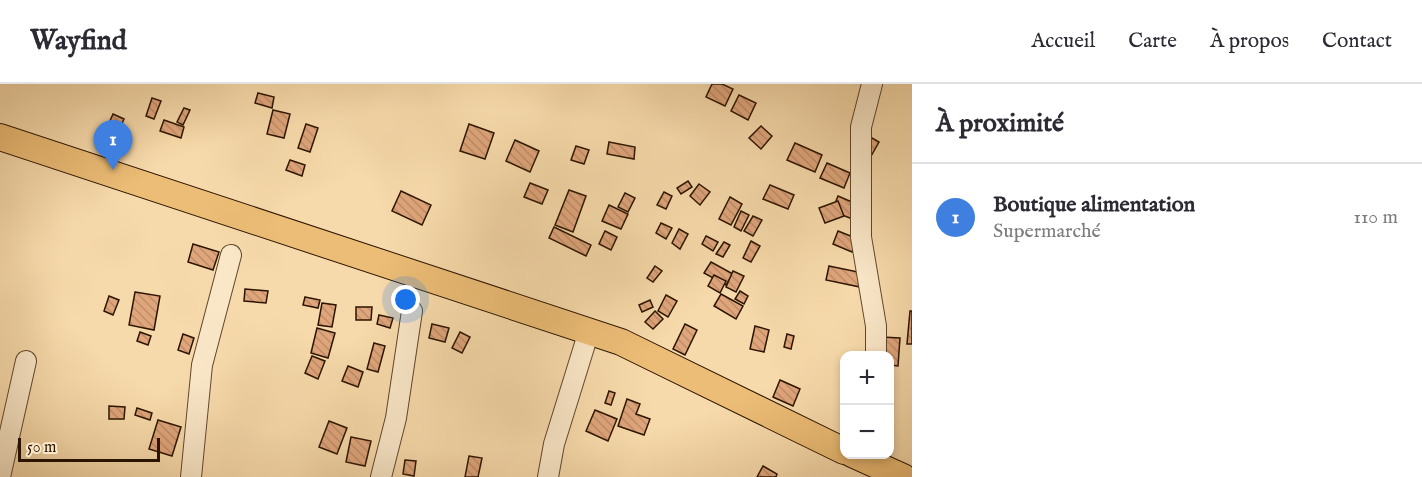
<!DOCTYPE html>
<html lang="fr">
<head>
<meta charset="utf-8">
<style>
	:root { --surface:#fff; --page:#f2f2f3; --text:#2b2b33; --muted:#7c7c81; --line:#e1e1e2; --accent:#1a73e8 }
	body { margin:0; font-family:"IM FELL English",serif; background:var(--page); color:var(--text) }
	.controls { position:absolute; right:18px; bottom:18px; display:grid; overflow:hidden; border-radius:12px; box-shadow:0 3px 9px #0003 }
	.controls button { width:54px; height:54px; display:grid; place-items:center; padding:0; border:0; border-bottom:2px solid var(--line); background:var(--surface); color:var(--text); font:30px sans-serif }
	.scale { position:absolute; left:18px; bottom:15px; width:142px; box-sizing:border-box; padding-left:6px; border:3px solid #2c1500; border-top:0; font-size:16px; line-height:21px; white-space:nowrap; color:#2c1500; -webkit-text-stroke:4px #fae7c8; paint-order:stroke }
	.you { position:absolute; left:406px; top:216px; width:21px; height:21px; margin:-15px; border:4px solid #fff; border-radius:50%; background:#1a73e8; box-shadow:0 0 0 9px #1a73e833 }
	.badge { display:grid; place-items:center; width:39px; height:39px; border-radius:50%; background:var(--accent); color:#fff; font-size:20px; font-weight:700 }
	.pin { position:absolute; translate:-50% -50px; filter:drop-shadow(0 2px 3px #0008) }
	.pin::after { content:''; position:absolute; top:32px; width:21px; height:18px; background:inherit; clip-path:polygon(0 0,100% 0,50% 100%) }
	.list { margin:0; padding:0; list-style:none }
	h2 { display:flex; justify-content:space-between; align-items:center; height:78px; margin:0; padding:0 24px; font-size:26px }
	h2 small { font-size:20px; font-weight:400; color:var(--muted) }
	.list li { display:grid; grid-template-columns:39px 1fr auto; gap:18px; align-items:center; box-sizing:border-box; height:108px; padding:0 24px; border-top:2px solid var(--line) }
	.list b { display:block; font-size:22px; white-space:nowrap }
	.list p { margin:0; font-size:20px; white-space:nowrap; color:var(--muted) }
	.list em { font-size:20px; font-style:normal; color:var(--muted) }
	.map { position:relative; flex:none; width:912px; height:393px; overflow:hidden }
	header { display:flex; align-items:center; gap:36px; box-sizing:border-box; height:84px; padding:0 30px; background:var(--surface); border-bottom:2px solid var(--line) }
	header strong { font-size:28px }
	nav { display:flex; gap:33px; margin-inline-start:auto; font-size:21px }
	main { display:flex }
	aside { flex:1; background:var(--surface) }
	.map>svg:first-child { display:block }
	.building { fill:url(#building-back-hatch); stroke:#2c1500; stroke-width:1.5 }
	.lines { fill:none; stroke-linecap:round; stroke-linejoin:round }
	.minor-casing { stroke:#5f462b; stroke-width:22 }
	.major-casing { stroke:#2c1500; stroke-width:28 }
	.minor { stroke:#fae7c8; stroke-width:20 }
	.major { stroke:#ecbd76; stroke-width:26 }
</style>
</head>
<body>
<header>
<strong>Wayfind</strong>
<nav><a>Accueil</a><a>Carte</a><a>À propos</a><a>Contact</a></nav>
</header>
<main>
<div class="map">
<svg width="912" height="393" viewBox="0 0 912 393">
	<defs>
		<pattern id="building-back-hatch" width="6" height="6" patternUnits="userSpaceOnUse" patternTransform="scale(1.5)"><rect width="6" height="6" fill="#dfa57b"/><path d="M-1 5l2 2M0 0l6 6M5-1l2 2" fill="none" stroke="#c08d69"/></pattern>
	</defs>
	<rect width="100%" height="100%" fill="#f7daab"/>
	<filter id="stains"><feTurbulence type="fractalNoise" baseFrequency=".00333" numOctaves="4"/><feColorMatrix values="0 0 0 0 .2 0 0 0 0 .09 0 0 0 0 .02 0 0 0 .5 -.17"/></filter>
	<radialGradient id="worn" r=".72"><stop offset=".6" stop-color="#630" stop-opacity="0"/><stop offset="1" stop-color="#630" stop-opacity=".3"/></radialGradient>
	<!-- building -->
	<g class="building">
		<polygon points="712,0 722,0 733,5 725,22 706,13"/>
		<polygon points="258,9 274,13 272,24 255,19"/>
		<polygon points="739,11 756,19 748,36 731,27"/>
		<polygon points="152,14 161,17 154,35 146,32"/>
		<polygon points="184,24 190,26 183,41 177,38"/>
		<polygon points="273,26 290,30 284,54 267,50"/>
		<polygon points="113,30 124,35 116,53 105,48"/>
		<polygon points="164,36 184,43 181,54 160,47"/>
		<polygon points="306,40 318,44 310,68 298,64"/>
		<polygon points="469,40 494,49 485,75 460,67"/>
		<polygon points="761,42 772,52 761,65 749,54"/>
		<polygon points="872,54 879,58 870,74 863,69"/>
		<polygon points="515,56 539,67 530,88 506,77"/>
		<polygon points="609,58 635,63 634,75 607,70"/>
		<polygon points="795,59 822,71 815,88 787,76"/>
		<polygon points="576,62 589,66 584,80 571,76"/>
		<polygon points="290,76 305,81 302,92 286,86"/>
		<polygon points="827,79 850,89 844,104 820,94"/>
		<polygon points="688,97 692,103 681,110 677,104"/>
		<polygon points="530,99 548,106 542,120 524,113"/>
		<polygon points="699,100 710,108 700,121 690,112"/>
		<polygon points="770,101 794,111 788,125 763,115"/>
		<polygon points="569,106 586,112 573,148 555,141"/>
		<polygon points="401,107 431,121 422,141 392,127"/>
		<polygon points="664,108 672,112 666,125 657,121"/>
		<polygon points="625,109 635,114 628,128 618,123"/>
		<polygon points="838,112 861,122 855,136 832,127"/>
		<polygon points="730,113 742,120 731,141 719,135"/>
		<polygon points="838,117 844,132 825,139 819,124"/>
		<polygon points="609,121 628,130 621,145 602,137"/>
		<polygon points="741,127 749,131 741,147 734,143"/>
		<polygon points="753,132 762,136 753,152 744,147"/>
		<polygon points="661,139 672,144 666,155 656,149"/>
		<polygon points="554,143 591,161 586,172 549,154"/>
		<polygon points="679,145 688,150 680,165 672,159"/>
		<polygon points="605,147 617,153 611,166 599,160"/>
		<polygon points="838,147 858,155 852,168 833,160"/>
		<polygon points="706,152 718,158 713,167 702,160"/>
		<polygon points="751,157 760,162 751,178 743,174"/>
		<polygon points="724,158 730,161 723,173 716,170"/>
		<polygon points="193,160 219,168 213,186 188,178"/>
		<polygon points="711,178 733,190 726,201 704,189"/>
		<polygon points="655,182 662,187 653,198 647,194"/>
		<polygon points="829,182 863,189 860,203 826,196"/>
		<polygon points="733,187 744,192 736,208 726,203"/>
		<polygon points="714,191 726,197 720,209 708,202"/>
		<polygon points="245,205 268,207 266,219 244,217"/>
		<polygon points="740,207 748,212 744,220 735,215"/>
		<polygon points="135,208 160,212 154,246 129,241"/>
		<polygon points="721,210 743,222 736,235 714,222"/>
		<polygon points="666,211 677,217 668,233 658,227"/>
		<polygon points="109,212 119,216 113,231 104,227"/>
		<polygon points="305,213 320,216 318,224 303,221"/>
		<polygon points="650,216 653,223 642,228 639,221"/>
		<polygon points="322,219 336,221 332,243 318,241"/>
		<polygon points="356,223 372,223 371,236 356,236"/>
		<polygon points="655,227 663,235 653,245 645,238"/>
		<polygon points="910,227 912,227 912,260 907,260"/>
		<polygon points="379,231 393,234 390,244 377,240"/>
		<polygon points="432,240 449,244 445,258 429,254"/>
		<polygon points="685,240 697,246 685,271 673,265"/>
		<polygon points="755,242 769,246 764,268 750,265"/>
		<polygon points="317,244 335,249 328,274 311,269"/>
		<polygon points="140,248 151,252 148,261 137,257"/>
		<polygon points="460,248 470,253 462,269 452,264"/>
		<polygon points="183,250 194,254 189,270 178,266"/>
		<polygon points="787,250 794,252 791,265 784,263"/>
		<polygon points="881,253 900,254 898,282 890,281 890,272 880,272"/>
		<polygon points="374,259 385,262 378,288 367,285"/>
		<polygon points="312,272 325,277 318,295 305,289"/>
		<polygon points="348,282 363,288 358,303 342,297"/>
		<polygon points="780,296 800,305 793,322 773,313"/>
		<polygon points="609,307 615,309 611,321 605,319"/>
		<polygon points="627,315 640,320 636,330 650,335 644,351 618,342"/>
		<polygon points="109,322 125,323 124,335 109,335"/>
		<polygon points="137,324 152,329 150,336 135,331"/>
		<polygon points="595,326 617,335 608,357 586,347"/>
		<polygon points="158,336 181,343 172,372 149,365"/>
		<polygon points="329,337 347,344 337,370 319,363"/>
		<polygon points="351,353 371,357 365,382 346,378"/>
		<polygon points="469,372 482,374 478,393 465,393"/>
		<polygon points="405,376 416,377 414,392 403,390"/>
		<polygon points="763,382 777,390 776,393 757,393"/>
	</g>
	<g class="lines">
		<defs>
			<g id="minor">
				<polyline points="872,0 861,43 861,153 876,242 876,272"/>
				<polyline points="0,393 26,277"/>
				<polyline points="191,393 202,281 231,171"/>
				<polyline points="381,393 396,334 412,227"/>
				<polyline points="548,393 554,360 589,247"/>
			</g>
			<g id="major">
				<polyline points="0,53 621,258 844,367"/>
				<polyline points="852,370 903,393"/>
			</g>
		</defs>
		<!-- minor casing -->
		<use href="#minor" class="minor-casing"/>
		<!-- major casing -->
		<use href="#major" class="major-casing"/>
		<!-- minor -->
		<use href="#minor" class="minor"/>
		<!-- major -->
		<use href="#major" class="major"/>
	</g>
	<rect width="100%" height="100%" filter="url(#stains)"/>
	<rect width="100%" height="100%" fill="url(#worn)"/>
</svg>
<div class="controls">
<button>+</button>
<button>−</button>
</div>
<div class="scale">50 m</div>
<div class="you"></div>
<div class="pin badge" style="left:113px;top:86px;background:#3f7fe0">1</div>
</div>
<aside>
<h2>À proximité<small></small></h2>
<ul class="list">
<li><span class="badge" style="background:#3f7fe0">1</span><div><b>Boutique alimentation</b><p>Supermarché</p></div><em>110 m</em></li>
</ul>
</aside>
</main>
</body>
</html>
